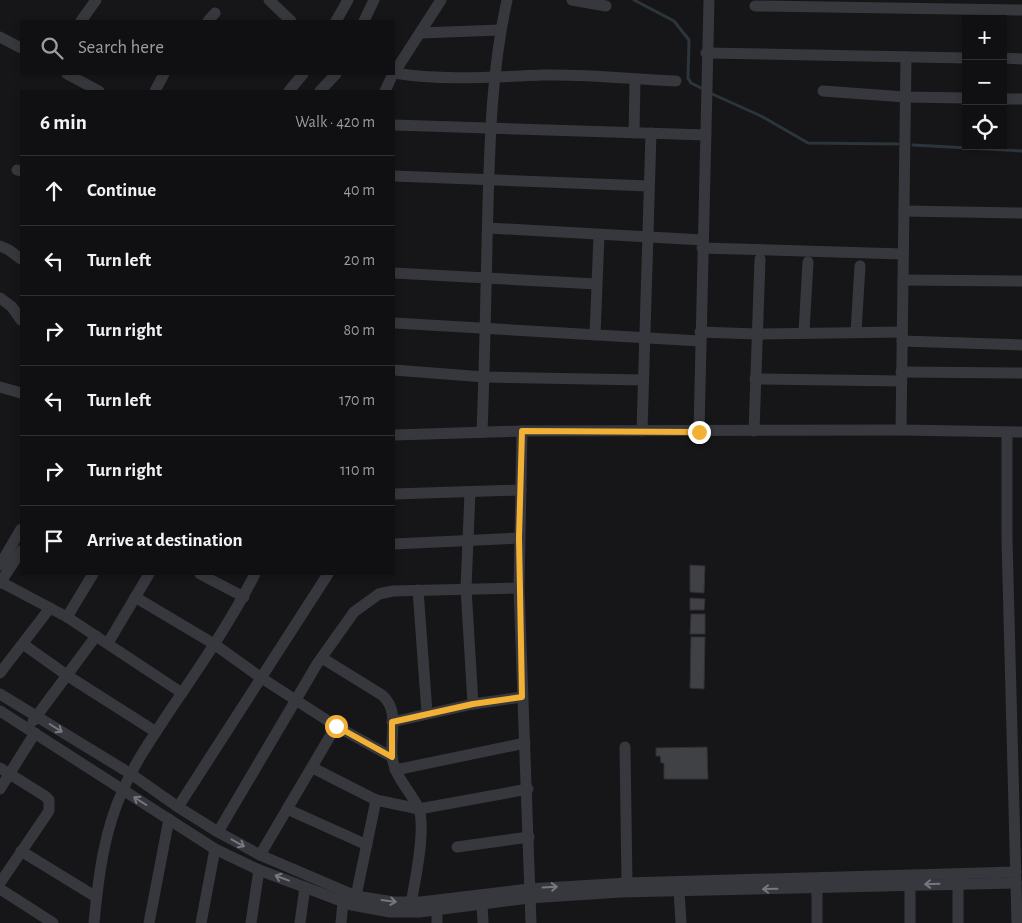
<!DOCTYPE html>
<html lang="en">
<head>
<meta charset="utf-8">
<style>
	:root { --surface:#101012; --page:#1e1e20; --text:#f1f3f6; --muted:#9c9d9f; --line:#303032 }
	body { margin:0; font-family:"Alegreya Sans",sans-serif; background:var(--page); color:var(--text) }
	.controls { position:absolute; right:15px; top:15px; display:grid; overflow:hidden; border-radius:0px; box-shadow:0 2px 8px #0003 }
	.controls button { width:45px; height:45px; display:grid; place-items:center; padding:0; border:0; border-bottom:1px solid var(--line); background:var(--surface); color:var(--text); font:25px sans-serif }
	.stop { position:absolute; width:15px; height:15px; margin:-11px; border:4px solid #f2b134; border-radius:50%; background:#fff }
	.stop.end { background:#f2b134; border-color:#fff; box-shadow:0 1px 5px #0008 }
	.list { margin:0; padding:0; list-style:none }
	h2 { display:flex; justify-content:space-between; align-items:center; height:65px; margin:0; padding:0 20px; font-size:21px }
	h2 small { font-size:16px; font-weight:400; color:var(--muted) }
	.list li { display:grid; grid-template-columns:32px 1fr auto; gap:15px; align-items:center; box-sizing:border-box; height:70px; padding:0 20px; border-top:1px solid var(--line) }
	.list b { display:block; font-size:19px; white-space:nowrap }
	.list em { font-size:16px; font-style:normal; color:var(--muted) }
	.icon { flex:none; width:28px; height:28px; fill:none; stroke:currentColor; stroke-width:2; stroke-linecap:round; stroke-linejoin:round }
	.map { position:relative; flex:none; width:1022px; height:923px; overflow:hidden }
	.search { position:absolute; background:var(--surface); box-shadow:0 2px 8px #0003; left:20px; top:20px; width:375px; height:55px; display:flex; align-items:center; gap:12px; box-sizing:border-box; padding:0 18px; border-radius:0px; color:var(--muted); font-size:19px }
	.panel { position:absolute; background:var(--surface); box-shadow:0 2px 8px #0003; left:20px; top:90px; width:375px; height:485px; border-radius:0px }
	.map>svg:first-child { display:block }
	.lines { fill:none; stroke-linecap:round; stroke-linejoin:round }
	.stream { stroke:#2c353c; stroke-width:3 }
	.building { fill:#404145; stroke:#303034 }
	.minor { stroke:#37383d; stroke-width:11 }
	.oneway { stroke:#757881 }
	.route { stroke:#f2b134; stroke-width:6 }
</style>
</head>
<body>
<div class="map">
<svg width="1022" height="923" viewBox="0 0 1022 923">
	<rect width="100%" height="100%" fill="#161618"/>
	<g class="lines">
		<!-- stream -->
		<g class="stream">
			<polyline points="634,0 674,21 689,40 688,78 691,83 705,90"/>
			<polyline points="710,93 761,116 808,143 898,144"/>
			<polyline points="913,145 1022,151"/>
		</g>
	</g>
	<!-- building -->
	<g class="building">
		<polygon points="690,565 705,566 704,593 690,592"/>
		<polygon points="690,598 705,599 704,610 690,610"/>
		<polygon points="691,614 705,614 705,634 690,634"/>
		<polygon points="691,637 705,637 704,689 690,688"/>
		<polygon points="707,747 708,779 664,779 664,763 661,763 660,756 656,756 656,748"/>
	</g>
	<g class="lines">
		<!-- minor -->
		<g class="minor">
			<polyline points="269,0 291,21"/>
			<polyline points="572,0 606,6"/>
			<polyline points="755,6 1022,10"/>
			<polyline points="81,21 96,0"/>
			<polyline points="208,21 215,13"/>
			<polyline points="336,21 348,0"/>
			<polyline points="364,21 374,0"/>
			<polyline points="420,33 500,30"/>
			<polyline points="0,37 21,48"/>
			<polyline points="706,53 966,58"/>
			<polyline points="1003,58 1022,59"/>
			<path d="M394 73C443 81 493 77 542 75 587 74 632 79 676 81"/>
			<polyline points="394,73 441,0"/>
			<polyline points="67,74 99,91"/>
			<polyline points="155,91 164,74"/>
			<polyline points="289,91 303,74"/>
			<polyline points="320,91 336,74"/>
			<polyline points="385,91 393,74"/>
			<polyline points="823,91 905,97 966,98"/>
			<polyline points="1003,99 1022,99"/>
			<polyline points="394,125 706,135"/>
			<polyline points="634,133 635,80"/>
			<polyline points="17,170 21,171"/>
			<polyline points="394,176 648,186"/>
			<polyline points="904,211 1022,213"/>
			<polyline points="488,228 703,240"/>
			<polyline points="0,246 9,250 21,259"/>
			<polyline points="702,248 903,254"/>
			<polyline points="394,273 596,284"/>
			<polyline points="903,280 1022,281"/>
			<polyline points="0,298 12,307 21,320"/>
			<polyline points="394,323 700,341"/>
			<polyline points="700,332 757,334 902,332"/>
			<polyline points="804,332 808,262"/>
			<polyline points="856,332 860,266"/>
			<polyline points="595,335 599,235"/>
			<polyline points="902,341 1022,345"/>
			<polyline points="394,370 484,377 643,380"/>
			<polyline points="901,372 1022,373"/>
			<polyline points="755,379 901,381"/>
			<polyline points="0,387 21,393"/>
			<polyline points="901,430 906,57"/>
			<polyline points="522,431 519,588 531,923"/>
			<polyline points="642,431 651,133"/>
			<polyline points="699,431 709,0"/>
			<polyline points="754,431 760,259"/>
			<path d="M482 432C485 356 486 280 488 204 490 135 492 68 507 0"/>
			<polyline points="1007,433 1007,540 1017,923"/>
			<polyline points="394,435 522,431 901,430 1022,432"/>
			<polyline points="470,492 466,588 473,704"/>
			<polyline points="394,494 521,490"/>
			<polyline points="394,544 519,538"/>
			<polyline points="0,565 21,529"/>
			<polyline points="200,574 244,597"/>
			<polyline points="1,582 67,617 182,693"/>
			<polyline points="0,583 21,551"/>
			<polyline points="418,590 427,713"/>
			<polyline points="135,597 214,644 260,677 336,726 392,757"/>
			<polyline points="67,617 93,574"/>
			<polyline points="108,643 149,574"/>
			<polyline points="23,644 68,676 156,732"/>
			<path d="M322 658 382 695C400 710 390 736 392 756 394 776 410 791 418 807 427 825 415 882 411 903"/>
			<polyline points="0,673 50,608"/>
			<polyline points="0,694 131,774 178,807 218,832 260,855 356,896 393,902 421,902 529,889 627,883 1016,872"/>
			<polyline points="0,711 215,849 259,870 352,905 390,912 419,912 529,898 621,892 1016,883"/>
			<polyline points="33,721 96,636"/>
			<polyline points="392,722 473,704 522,697"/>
			<polyline points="625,747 627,883"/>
			<polyline points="0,768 45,796 49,800 49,811 0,883"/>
			<polyline points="313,768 376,800 419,809 528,789"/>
			<polyline points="395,770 525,743"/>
			<polyline points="0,789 35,733"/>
			<polyline points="178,807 328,574"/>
			<polyline points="287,809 367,845"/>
			<polyline points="218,832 317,664 354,612 379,594 393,591 519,588"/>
			<polyline points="457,847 529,837"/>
			<polyline points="21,851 96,897"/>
			<polyline points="260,855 336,726"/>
			<polyline points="958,883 958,923"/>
			<polyline points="910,885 910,923"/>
			<polyline points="817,888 817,923"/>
			<polyline points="0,889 53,923"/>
			<polyline points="679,891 681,923"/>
			<polyline points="356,896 376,800"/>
			<polyline points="482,904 483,923"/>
			<polyline points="437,910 437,923"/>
			<path d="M94 923C98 879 104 830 123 790 135 762 154 735 171 709 201 665 231 621 255 574"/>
			<polyline points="149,923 169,819"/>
			<polyline points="201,923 215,849"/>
			<polyline points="251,923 259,870"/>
			<polyline points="300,923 305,887"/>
			<polyline points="341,923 343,902"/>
		</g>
	</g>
	<!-- one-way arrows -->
	<defs><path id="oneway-shaft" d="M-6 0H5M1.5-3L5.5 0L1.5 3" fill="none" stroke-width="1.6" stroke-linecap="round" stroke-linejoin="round" transform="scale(1.25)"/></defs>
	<g class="oneway">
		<use href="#oneway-shaft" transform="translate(56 728) rotate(32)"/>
		<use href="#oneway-shaft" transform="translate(140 801) rotate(-148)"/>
		<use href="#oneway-shaft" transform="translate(238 843) rotate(29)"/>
		<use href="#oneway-shaft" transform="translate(282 878) rotate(-159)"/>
		<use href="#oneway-shaft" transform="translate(932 884) rotate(178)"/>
		<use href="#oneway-shaft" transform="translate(550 887) rotate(-3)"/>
		<use href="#oneway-shaft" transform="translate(770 889) rotate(179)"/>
		<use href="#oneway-shaft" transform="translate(389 901) rotate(8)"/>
	</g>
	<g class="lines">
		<!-- route -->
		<polyline class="route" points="336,726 392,757 392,722 473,704 522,697 519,538 522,431 699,432"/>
	</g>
</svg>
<div class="controls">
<button>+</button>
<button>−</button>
<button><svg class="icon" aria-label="locate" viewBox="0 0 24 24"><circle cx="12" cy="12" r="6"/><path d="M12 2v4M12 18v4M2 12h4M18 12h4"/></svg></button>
</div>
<div class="stop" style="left:336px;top:726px"></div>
<div class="stop end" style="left:699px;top:432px"></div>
<div class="search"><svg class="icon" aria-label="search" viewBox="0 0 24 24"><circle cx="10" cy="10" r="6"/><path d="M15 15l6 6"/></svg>Search here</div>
<section class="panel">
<h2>6 min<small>Walk · 420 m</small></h2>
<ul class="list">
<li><svg class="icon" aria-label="ahead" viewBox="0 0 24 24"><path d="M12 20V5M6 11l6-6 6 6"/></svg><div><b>Continue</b></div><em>40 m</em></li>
<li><svg class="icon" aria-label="left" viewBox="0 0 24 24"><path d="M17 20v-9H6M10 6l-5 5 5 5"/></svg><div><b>Turn left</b></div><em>20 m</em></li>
<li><svg class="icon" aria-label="right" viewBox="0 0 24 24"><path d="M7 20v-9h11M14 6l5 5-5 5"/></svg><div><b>Turn right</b></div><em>80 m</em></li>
<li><svg class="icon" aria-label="left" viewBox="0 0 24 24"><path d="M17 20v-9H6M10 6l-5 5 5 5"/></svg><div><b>Turn left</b></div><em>170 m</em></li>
<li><svg class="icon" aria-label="right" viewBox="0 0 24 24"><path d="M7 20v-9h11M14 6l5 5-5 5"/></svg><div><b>Turn right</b></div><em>110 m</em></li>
<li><svg class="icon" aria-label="arrive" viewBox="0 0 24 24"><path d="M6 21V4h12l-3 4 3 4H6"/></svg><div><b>Arrive at destination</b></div></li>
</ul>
</section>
</div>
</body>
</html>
